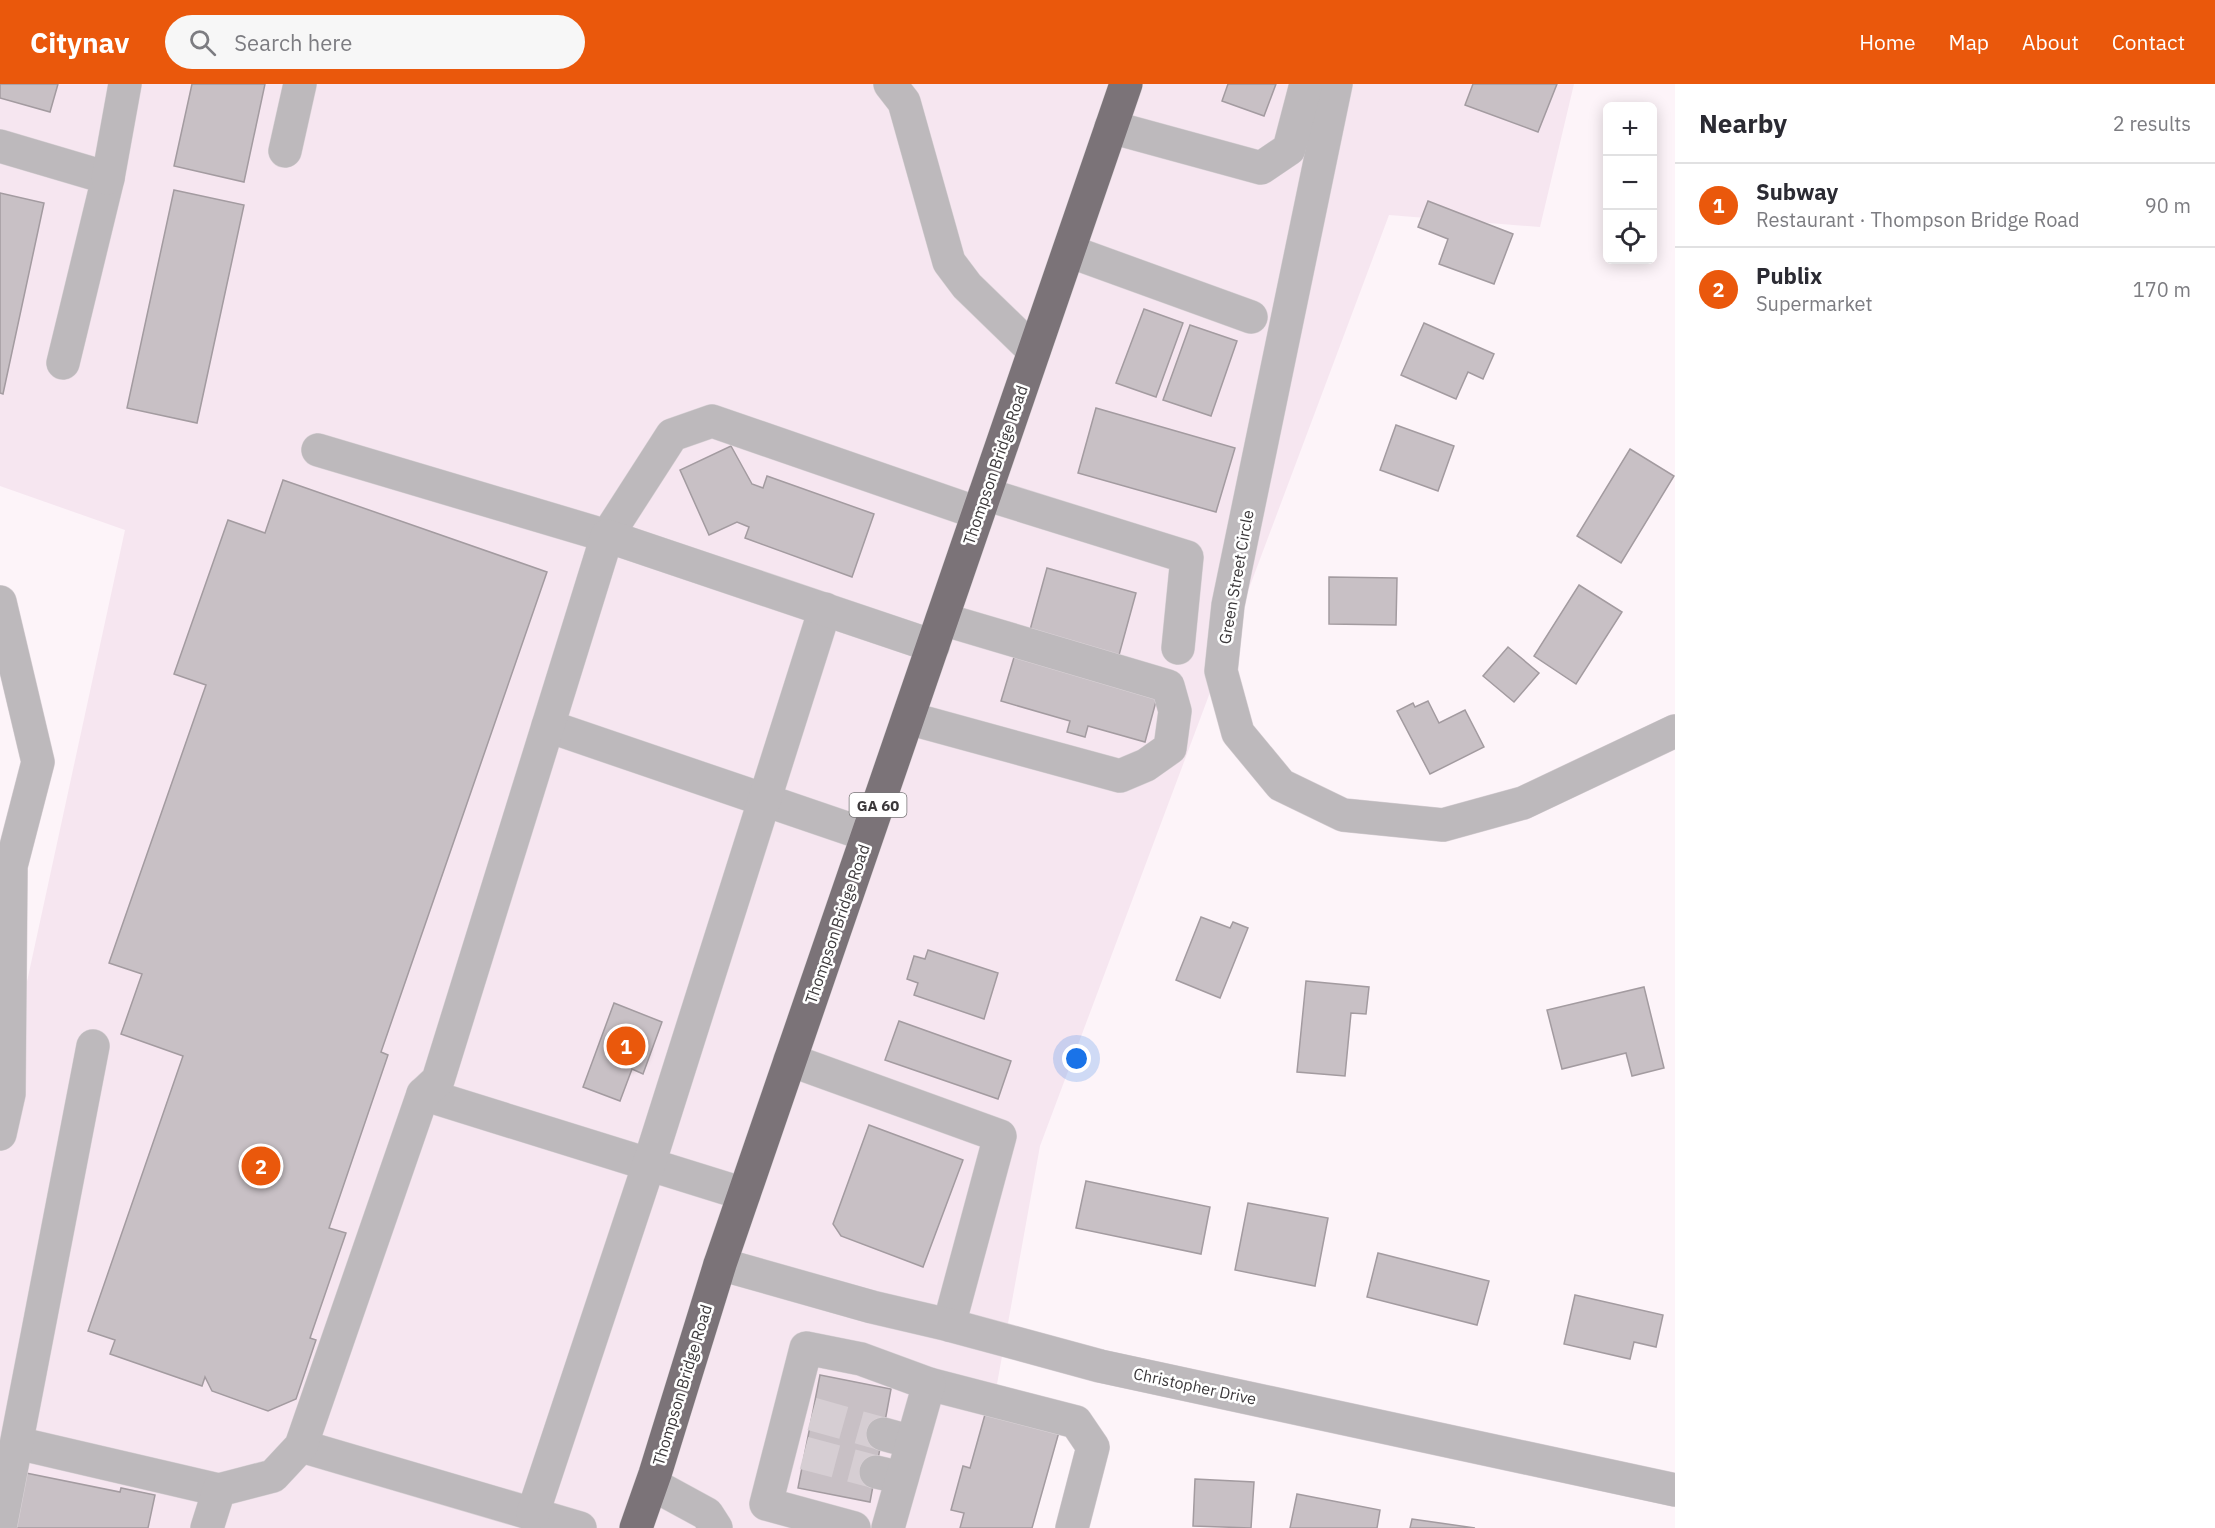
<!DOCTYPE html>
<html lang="en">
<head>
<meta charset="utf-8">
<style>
	:root { --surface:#fff; --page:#f7f7f7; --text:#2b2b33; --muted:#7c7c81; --line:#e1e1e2; --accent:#ea580c }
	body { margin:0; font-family:"IBM Plex Sans",sans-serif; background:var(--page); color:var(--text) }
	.controls { position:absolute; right:18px; top:18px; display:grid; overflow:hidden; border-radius:9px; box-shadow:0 3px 15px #0003 }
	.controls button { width:54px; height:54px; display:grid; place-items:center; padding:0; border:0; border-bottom:2px solid var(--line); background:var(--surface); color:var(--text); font:30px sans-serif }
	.you { position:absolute; left:1077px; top:975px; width:21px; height:21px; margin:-15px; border:4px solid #fff; border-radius:50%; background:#1a73e8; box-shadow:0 0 0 9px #1a73e833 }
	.badge { display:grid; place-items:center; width:39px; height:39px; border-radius:50%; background:var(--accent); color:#fff; font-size:20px; font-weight:700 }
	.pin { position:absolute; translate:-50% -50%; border:3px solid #fff; box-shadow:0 2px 6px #0006 }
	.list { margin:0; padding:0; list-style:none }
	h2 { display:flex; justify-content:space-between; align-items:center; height:78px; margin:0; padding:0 24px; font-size:26px }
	h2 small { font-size:20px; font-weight:400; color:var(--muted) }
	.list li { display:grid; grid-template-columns:39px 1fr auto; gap:18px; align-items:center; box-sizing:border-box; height:84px; padding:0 24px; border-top:2px solid var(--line) }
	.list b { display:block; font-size:22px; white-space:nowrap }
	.list p { margin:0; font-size:20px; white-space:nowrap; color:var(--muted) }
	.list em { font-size:20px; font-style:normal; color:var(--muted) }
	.icon { flex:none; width:33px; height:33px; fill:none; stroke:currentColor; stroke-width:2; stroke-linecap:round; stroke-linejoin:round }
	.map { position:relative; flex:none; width:1675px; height:1444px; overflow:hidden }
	header { display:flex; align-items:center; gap:36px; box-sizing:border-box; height:84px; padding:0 30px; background:var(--accent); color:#fff }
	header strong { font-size:28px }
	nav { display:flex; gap:33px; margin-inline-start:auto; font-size:21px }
	.search { width:420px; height:54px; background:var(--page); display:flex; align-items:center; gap:15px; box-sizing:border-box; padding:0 21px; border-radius:33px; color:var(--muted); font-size:22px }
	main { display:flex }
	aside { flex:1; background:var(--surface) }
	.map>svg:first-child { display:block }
	.built { fill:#f6e6f0 }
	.building { fill:#c8c0c5; stroke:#a39ba0; stroke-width:1.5 }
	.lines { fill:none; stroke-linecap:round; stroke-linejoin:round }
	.minor-tunnel { stroke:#d6ced3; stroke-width:33; stroke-dasharray:33 16; stroke-linecap:butt }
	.minor-casing { stroke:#dad2d7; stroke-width:34 }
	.highway-casing { stroke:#dad2d7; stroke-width:34 }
	.minor { stroke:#bdb9bc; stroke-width:33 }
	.highway { stroke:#7b7378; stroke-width:33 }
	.labels { text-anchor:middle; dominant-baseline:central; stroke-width:5; stroke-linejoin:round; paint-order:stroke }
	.shield { fill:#fff; stroke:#767475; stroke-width:1.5 }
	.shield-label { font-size:15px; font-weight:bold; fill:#3b383a }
	.street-label { font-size:16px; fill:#3b383a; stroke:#fff }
</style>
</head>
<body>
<header>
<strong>Citynav</strong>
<div class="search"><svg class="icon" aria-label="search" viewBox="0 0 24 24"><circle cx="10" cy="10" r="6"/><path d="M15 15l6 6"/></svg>Search here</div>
<nav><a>Home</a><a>Map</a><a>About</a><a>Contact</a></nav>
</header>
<main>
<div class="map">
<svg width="1675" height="1444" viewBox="0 0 1675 1444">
	<rect width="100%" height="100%" fill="#fdf4f9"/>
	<!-- built -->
	<polygon class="built" points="0,0 1574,0 1540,143 1389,131 1040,1062 971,1444 0,1444 0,1022 125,446 0,402"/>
	<!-- building -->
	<g class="building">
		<polygon points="0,0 58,0 50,28 0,14"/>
		<polygon points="192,0 265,0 244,98 174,82"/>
		<polygon points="1228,0 1276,0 1264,32 1222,17"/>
		<polygon points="1473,0 1557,0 1538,48 1465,21"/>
		<polygon points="174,106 244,121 197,339 127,324"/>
		<polygon points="0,109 44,119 3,310 0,309"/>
		<polygon points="1428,117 1513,150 1494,200 1439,180 1448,155 1418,143"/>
		<polygon points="1144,225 1183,239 1156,313 1116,299"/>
		<polygon points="1424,239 1494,270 1483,295 1468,288 1456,315 1401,291"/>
		<polygon points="1190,241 1237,257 1211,332 1163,316"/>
		<polygon points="1096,324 1235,364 1216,428 1078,389"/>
		<polygon points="1396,341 1454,362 1438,407 1380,386"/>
		<polygon points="731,362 752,400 763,404 767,392 874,430 852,493 745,454 749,443 737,438 709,451 680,386"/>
		<polygon points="1630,365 1674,392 1621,479 1577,452"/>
		<polygon points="283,396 547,488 381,968 388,971 329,1144 346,1149 310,1254 316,1256 296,1315 268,1327 212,1307 205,1293 202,1302 110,1270 115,1256 88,1247 183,972 121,950 142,890 109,879 206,601 174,590 228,436 265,449"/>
		<polygon points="1047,484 1136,509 1119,571 1030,546"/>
		<polygon points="1329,493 1397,494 1396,541 1329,540"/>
		<polygon points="1579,501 1622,528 1576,600 1534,572"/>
		<polygon points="1508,563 1539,589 1514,618 1483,592"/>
		<polygon points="1015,570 1158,610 1145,658 1088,642 1085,653 1067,648 1070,637 1001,617"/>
		<polygon points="1428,617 1439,639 1465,626 1484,663 1430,690 1397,627 1413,619 1415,623"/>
		<polygon points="1201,833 1230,844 1233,838 1248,844 1220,914 1176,896"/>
		<polygon points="928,866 998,889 984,935 914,911 918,899 907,895 914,872 925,875"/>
		<polygon points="1306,897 1369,903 1366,930 1351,929 1345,992 1297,988"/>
		<polygon points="1644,903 1664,984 1632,992 1626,969 1562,985 1547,926"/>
		<polygon points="614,919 662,938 643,990 632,985 620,1017 583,1003"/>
		<polygon points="899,937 1011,977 998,1015 885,976"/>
		<polygon points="869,1041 963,1076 923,1183 841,1152 833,1140"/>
		<polygon points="1086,1097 1210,1123 1201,1170 1076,1144"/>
		<polygon points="1248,1119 1328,1134 1315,1202 1235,1186"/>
		<polygon points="1378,1169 1489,1197 1477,1241 1367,1213"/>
		<polygon points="1575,1211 1663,1231 1656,1263 1634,1258 1630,1275 1564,1260"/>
		<polygon points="820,1291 891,1305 870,1418 798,1404"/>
		<polygon points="986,1327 1059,1348 1032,1444 960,1444 964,1429 951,1426 963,1382 970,1384"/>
		<polygon points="26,1389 120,1408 121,1404 155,1411 148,1444 15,1444"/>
		<polygon points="1195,1395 1254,1398 1251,1444 1193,1442"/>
		<polygon points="1297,1410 1380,1426 1377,1444 1290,1444"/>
		<polygon points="1412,1435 1475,1444 1410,1444"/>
	</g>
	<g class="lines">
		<!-- minor-tunnel -->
		<g class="minor-tunnel">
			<polyline points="812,1330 883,1350"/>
			<polyline points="804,1369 876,1388"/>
		</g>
		<defs>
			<g id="minor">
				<polyline points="890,0 904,18 949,178 967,202 1034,267"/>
				<polyline points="1336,0 1228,521 1221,587 1238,649 1281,701 1343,731 1443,741 1523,719 1675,647"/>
				<polyline points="1111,43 1261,84 1289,65 1306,0"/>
				<polyline points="0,62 108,94 63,279"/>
				<polyline points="285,67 300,0"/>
				<polyline points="108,94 125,0"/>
				<polyline points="1069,167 1251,233"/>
				<polyline points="318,366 607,452 672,351 712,337 978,429"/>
				<polyline points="985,410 1187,473 1178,564"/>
				<polyline points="0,518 38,678 11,782 9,1010 0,1050"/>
				<polyline points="908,634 1120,692 1146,681 1170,664 1175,627 1168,602 942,535"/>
				<polyline points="548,642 867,751"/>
				<polyline points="790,976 1000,1052 949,1241"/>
				<polyline points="423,1010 744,1110"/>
				<polyline points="720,1180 872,1223 949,1241 1100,1282 1675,1406"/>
				<polyline points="929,1300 1076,1338 1093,1363 1072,1444"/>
				<polyline points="883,1350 912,1358"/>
				<polyline points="17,1359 219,1406"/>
				<polyline points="301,1362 580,1444"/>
				<polyline points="876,1388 902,1394"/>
				<polyline points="652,1400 707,1430 716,1444"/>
				<polyline points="533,1429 649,1080 825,525"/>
				<polyline points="0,1444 93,962"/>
				<polyline points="207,1444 219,1406 273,1392 301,1362 423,1010 438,996 607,452 933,562"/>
				<polyline points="854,1444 766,1420 806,1264 861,1275 929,1300 888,1444"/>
			</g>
			<polyline id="highway" points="636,1444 655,1390 720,1180 1126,0"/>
		</defs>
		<!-- minor casing -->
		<use href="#minor" class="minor-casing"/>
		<!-- highway casing -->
		<use href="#highway" class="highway-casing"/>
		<!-- minor -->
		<use href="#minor" class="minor"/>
		<!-- highway -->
		<use href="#highway" class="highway"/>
	</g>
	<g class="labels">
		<!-- shield labels -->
		<rect class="shield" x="849.5" y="709" width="57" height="24" rx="4.5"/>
		<g class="shield-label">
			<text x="878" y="721">GA 60</text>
		</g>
		<!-- street labels -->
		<g class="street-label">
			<text transform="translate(995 381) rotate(-71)">Thompson Bridge Road</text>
			<text transform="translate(1236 493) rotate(-80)">Green Street Circle</text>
			<text transform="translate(837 840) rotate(-71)">Thompson Bridge Road</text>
			<text transform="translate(682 1301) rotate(-73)">Thompson Bridge Road</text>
			<text transform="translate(1195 1302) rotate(12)">Christopher Drive</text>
		</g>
	</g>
</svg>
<div class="controls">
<button>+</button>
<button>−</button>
<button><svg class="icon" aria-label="locate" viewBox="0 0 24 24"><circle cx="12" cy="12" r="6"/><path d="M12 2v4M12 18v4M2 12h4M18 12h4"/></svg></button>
</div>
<div class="you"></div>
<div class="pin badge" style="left:626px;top:962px">1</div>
<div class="pin badge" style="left:261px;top:1082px">2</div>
</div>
<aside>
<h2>Nearby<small>2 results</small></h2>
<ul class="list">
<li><span class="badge">1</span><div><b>Subway</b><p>Restaurant · Thompson Bridge Road</p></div><em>90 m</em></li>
<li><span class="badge">2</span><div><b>Publix</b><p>Supermarket</p></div><em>170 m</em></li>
</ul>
</aside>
</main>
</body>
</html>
